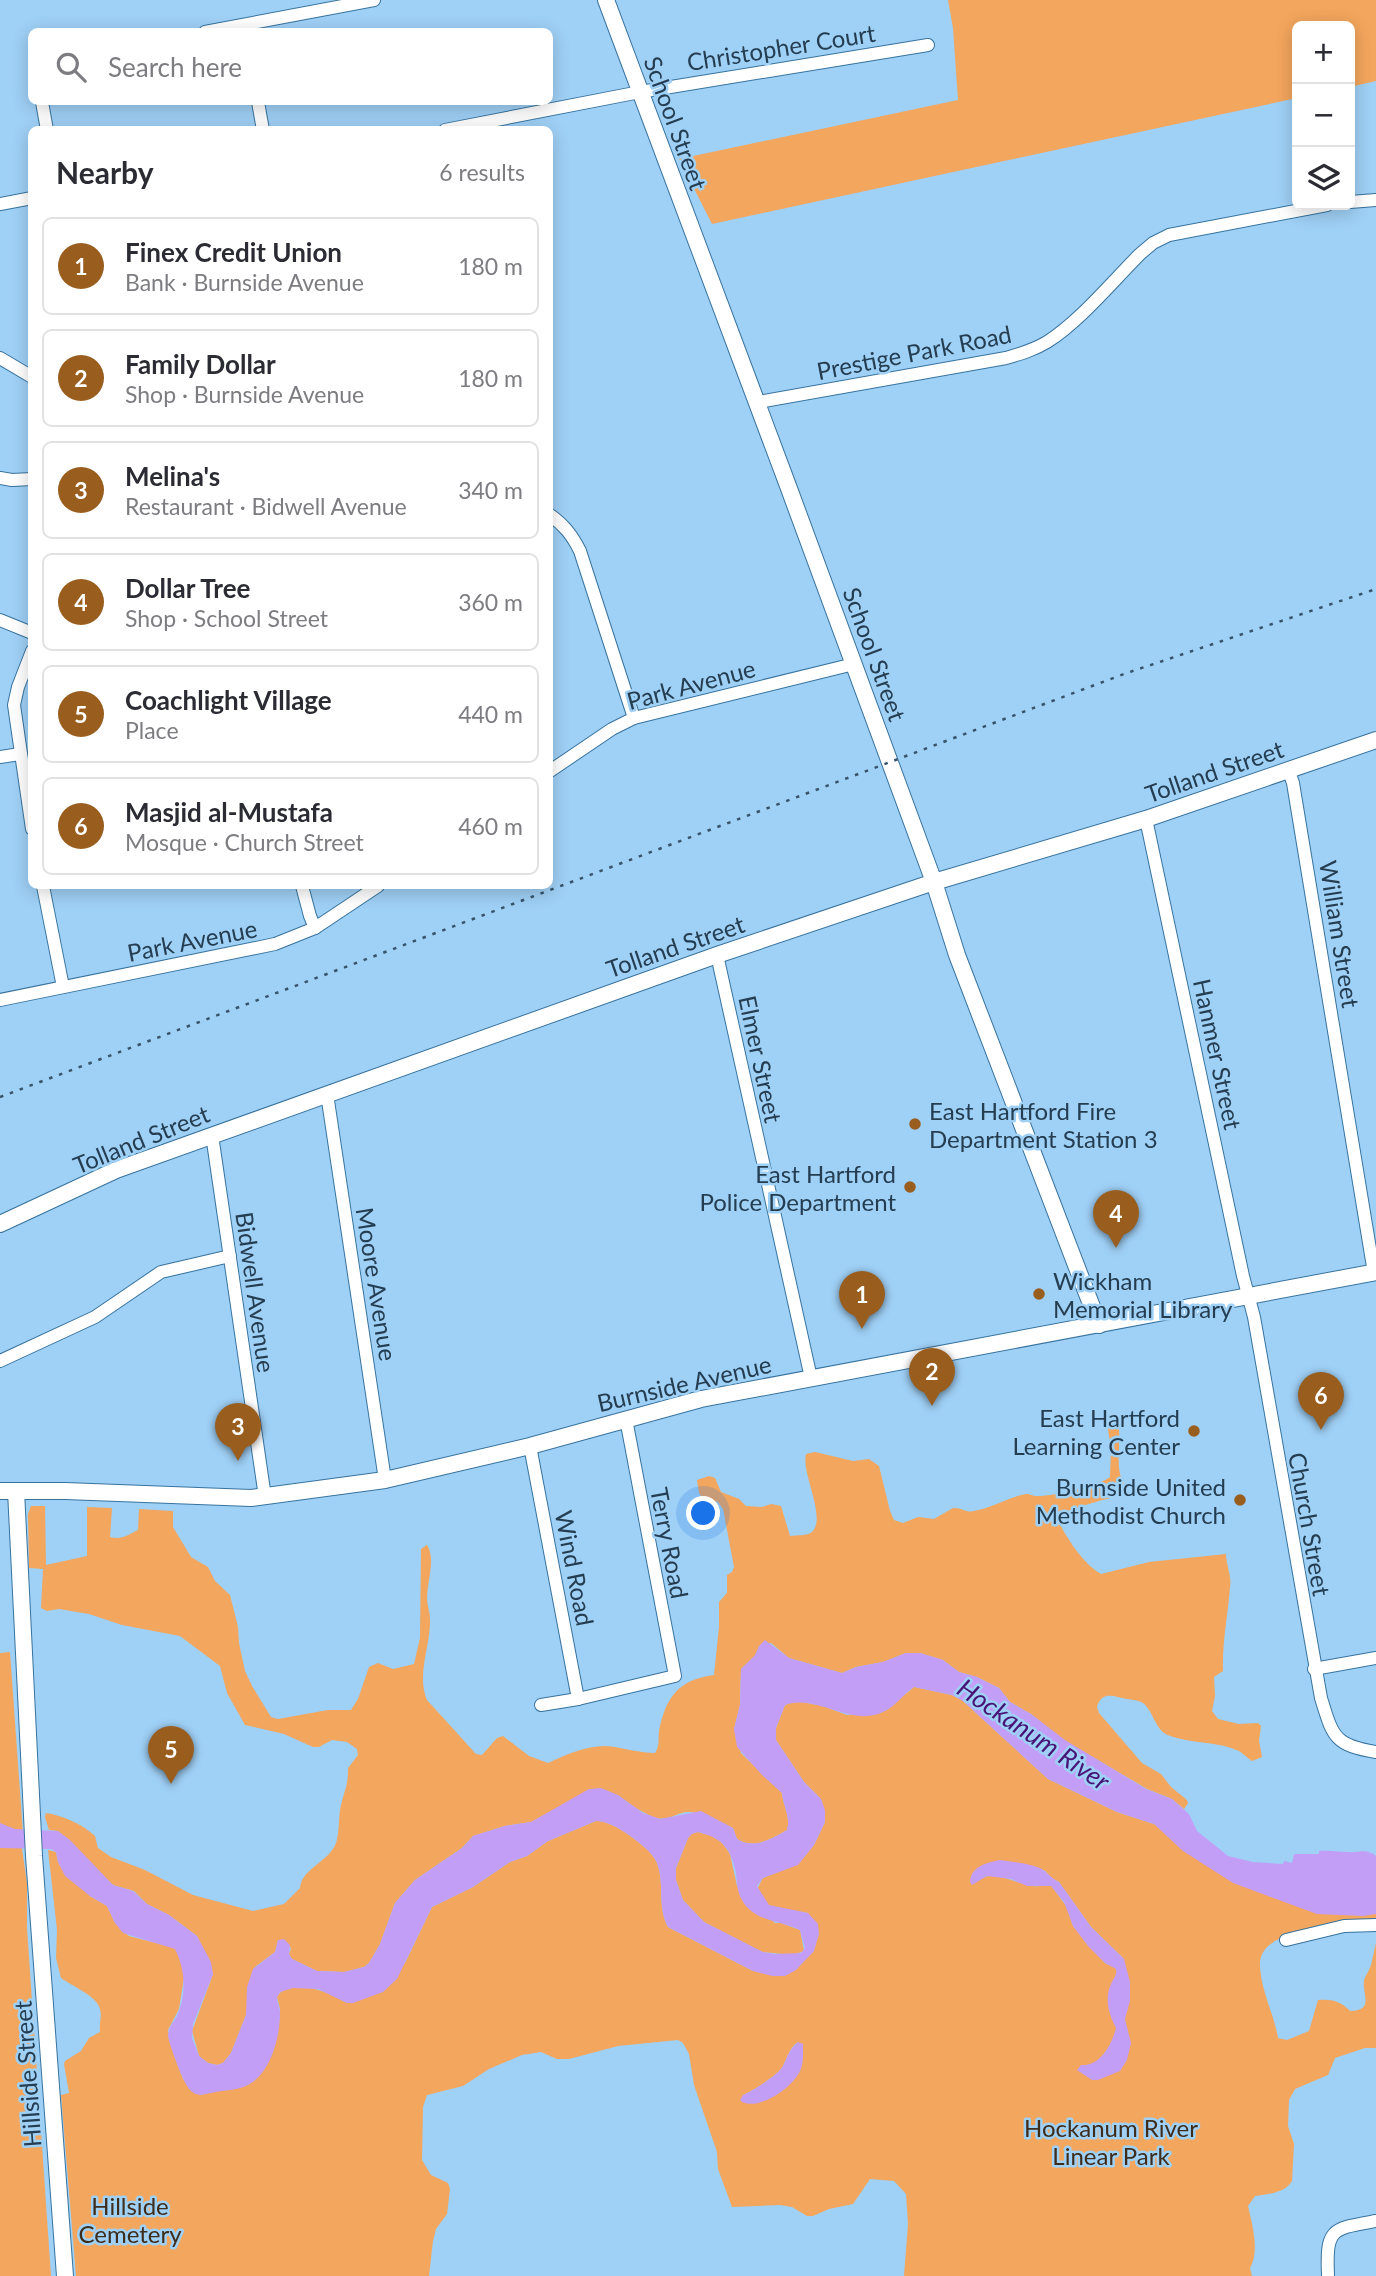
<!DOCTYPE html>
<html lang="en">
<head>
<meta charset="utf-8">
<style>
	:root { --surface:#fff; --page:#f7f7f7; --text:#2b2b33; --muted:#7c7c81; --line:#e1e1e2; --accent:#995d1e }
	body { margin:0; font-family:Lato,sans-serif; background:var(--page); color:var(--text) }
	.controls { position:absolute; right:21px; top:21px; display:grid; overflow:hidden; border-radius:10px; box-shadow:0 4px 18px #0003 }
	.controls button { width:63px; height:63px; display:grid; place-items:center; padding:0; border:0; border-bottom:2px solid var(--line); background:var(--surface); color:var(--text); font:35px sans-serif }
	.you { position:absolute; left:704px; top:1514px; width:24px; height:24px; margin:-18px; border:5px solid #fff; border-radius:50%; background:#1a73e8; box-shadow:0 0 0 10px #1a73e833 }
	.badge { display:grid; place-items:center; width:46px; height:46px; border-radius:50%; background:var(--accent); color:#fff; font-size:23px; font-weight:700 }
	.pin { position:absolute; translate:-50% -58px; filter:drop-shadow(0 2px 4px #0008) }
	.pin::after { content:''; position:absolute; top:37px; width:24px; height:21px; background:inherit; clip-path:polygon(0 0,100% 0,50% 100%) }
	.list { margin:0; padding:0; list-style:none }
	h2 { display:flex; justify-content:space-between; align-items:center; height:91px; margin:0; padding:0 28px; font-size:30px }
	h2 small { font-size:23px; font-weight:400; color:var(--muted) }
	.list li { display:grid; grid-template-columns:46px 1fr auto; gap:21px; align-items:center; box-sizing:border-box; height:98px; margin:0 14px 14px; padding:0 14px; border:2px solid var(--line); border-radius:10px }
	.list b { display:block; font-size:26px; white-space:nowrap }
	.list p { margin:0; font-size:23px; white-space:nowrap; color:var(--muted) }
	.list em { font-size:23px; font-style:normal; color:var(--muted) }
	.icon { flex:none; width:38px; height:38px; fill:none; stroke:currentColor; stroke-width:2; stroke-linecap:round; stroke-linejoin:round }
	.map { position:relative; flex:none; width:1376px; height:2276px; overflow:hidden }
	.search { position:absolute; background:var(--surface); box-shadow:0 4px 18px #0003; left:28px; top:28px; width:525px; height:77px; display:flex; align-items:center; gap:18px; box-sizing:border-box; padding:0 24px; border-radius:10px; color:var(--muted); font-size:26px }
	.panel { position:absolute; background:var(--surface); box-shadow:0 4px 18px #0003; left:28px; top:126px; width:525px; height:763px; border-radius:10px }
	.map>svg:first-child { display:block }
	.green { fill:#f3a65d; fill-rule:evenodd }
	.water { fill:#c39ef6; fill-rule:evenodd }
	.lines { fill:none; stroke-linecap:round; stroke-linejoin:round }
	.minor-casing { stroke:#37739e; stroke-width:14 }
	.major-casing { stroke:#37739e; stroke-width:18 }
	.minor { stroke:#fff; stroke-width:12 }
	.major { stroke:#fff; stroke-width:16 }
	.rail { stroke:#37546b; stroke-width:2.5; stroke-dasharray:3.5 7; stroke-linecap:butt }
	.poi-dot { fill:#995d1e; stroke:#9fd0f6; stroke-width:2.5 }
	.labels { text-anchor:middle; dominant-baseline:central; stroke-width:5; stroke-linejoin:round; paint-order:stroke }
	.street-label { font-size:24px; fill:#243d51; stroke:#9fd0f6 }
	.poi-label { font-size:24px; fill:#243d51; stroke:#9fd0f6; text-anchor:end }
	.park-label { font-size:24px; fill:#3f2d1c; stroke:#9fd0f6 }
	.water-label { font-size:26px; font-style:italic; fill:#481476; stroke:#9fd0f6 }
</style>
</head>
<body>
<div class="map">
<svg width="1376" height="2276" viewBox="0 0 1376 2276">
	<rect width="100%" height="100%" fill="#9fd0f6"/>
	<!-- green -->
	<g class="green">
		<polygon points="948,0 1376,0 1376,81 1350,87 1350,26 1297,26 1297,98 712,224 679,159 958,100 953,28"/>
		<path d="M1113 1416H1116C1123 1435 1116 1455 1120 1474 1122 1483 1129 1486 1127 1495 1112 1497 1066 1508 1057 1519 1067 1538 1082 1563 1101 1574L1149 1562 1226 1554C1226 1565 1232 1576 1230 1587 1228 1615 1222 1642 1223 1671L1214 1677 1215 1696 1212 1711 1218 1719 1239 1724 1258 1723 1261 1726 1259 1741 1262 1757 1252 1761C1247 1758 1244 1754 1239 1751 1217 1741 1193 1744 1170 1736 1154 1730 1155 1713 1143 1703 1138 1700 1133 1700 1127 1699 1114 1697 1102 1690 1097 1707L1099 1713 1142 1763 1161 1774 1171 1787 1187 1800 1188 1803 1184 1809 1172 1799 1147 1789 1064 1740 1031 1714 1010 1702 999 1688 977 1677 959 1672 943 1660 920 1653H906L883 1662 856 1667 842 1673 789 1658 771 1643 759 1646 756 1655 741 1669 740 1705 734 1729 741 1753 782 1793C783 1806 791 1817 787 1830 772 1839 753 1850 737 1839L733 1828C721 1822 704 1813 690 1812 679 1811 670 1821 657 1818 643 1814 630 1804 618 1795L558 1808 531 1822 505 1826 473 1836 462 1848 415 1880 395 1903 380 1944 369 1963 364 1967 344 1972 317 1971 292 1959 289 1954 291 1948 278 1940 275 1952 255 1967 246 2015 231 2053 223 2063 217 2065 208 2063 199 2056 192 2031 213 1974 197 1936 169 1915 147 1904 134 1891 113 1885 58 1831 49 1830 45 1817 46 1813C64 1816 82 1824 95 1836L98 1848 111 1857 145 1870 193 1895 253 1911 284 1904 300 1888C302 1868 329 1862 336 1843 340 1831 338 1817 341 1805 345 1788 348 1787 348 1768L358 1755 357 1749 347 1742 332 1740 319 1747H313L284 1734 245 1725 227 1693 220 1666 180 1636 122 1625 89 1614 59 1609 47 1611 41 1608 43 1569 29 1568 28 1514 31 1506H45L46 1565 87 1556V1507L112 1508 110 1537C123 1540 127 1535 138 1530L139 1509 173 1511V1527L191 1557 208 1567 215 1581 230 1595 238 1627 239 1643 245 1671 252 1686 271 1717 278 1719 328 1710H351L358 1699 369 1667 378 1663 393 1669 414 1664 420 1638 421 1549 427 1545C436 1559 427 1581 427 1598 427 1605 430 1612 430 1619 431 1645 416 1675 427 1700L476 1754 482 1755 497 1738 503 1736 529 1756 548 1763C565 1755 586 1746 605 1746 622 1747 638 1753 655 1753 660 1746 658 1739 659 1731 666 1697 678 1680 714 1675L719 1627V1602L727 1593V1575L732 1572 734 1567 723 1509 718 1502 704 1500 699 1493 697 1480 709 1476 715 1478 721 1492 739 1499 746 1506 762 1507 771 1504 781 1506 790 1536C797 1535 807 1536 812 1532 827 1518 801 1473 806 1454L815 1452 853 1461 869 1459 879 1466 890 1511 894 1520 903 1523 918 1517 934 1519 953 1508C961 1507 966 1513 974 1511 992 1508 1009 1497 1026 1494 1032 1494 1031 1496 1037 1496 1051 1497 1101 1485 1110 1477 1110 1468 1111 1457 1111 1448 1110 1436 1104 1425 1113 1416Z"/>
		<polygon points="10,1652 23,1834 20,1835 27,1883 27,1928 51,2276 0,2276 0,1653"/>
		<path d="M914 1687 952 1695 963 1701 1048 1779 1117 1812 1154 1824 1203 1853 1376 1911V1926C1348 1928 1257 1924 1260 1966 1261 1991 1274 2014 1278 2038L1287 2040 1309 2031 1318 2000C1331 1999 1341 2001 1350 2011 1375 2010 1362 1995 1364 1981 1365 1976 1369 1971 1371 1965 1373 1958 1374 1950 1376 1943V2048H1365L1335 2058 1328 2075 1295 2089 1289 2100 1288 2126 1294 2144 1292 2181C1285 2193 1268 2194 1255 2196L1248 2206C1252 2224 1260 2251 1250 2268L1252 2276H904L908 2224 906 2194 894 2181 870 2179 853 2204 829 2209 813 2216H807L792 2207 780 2205 732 2207 718 2169 717 2152 694 2085 689 2054 683 2043 678 2040 618 2046 569 2059H557L541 2052 522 2055 489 2069 463 2086 427 2095 423 2107 422 2160 431 2175 448 2183 450 2189 447 2214 436 2229 433 2241 429 2276H76L61 2095 69 2093 64 2064 65 2061 81 2051 89 2038 100 2032C99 2025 102 2016 100 2009 97 1996 72 1986 61 1978L56 1958 57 1930 48 1850 56 1852 58 1862 64 1872 90 1896 107 1906 115 1923 129 1936 175 1948 183 1965 184 1978 179 2009 168 2030 170 2043 183 2079 201 2095 207 2093 279 2026 280 2009 277 1997C290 1975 330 1993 347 2003L405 1963 432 1907 473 1887 510 1862 527 1856 548 1841 596 1821C606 1821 617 1827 626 1833 636 1840 652 1851 657 1863 665 1884 657 1907 668 1927L753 1971 814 1951 808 1913 769 1906 757 1889 763 1878 798 1864 814 1845 825 1822 821 1799 804 1782 776 1740V1728L785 1705 797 1701 823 1706 847 1715 885 1711ZM977 1870H1044L1053 1879 1059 1882 1091 1927 1124 1959 1116 1968 1105 1963 1073 1926 1069 1910 1051 1885C1044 1885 1039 1887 1033 1886 1016 1884 998 1871 981 1878L972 1874ZM797 2042 767 2100 743 2095C753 2091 778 2075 783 2066 788 2056 789 2050 797 2042Z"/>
		<polygon points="698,1832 716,1837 723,1844 730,1854 737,1886 775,1923 781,1923 800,1930 804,1951 793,1955 762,1952 704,1922 683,1900 676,1880 676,1868 688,1838 692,1833"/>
	</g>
	<!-- water -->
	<g class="water">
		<path d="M765 1640 789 1658 842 1673 856 1667 883 1662 906 1653H920L943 1660 959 1672 977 1677 999 1688 1010 1702 1031 1714 1065 1740 1146 1789 1172 1799 1189 1814 1197 1831 1228 1856 1253 1862 1283 1864 1284 1861 1292 1863 1294 1854H1319V1851C1330 1850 1339 1852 1349 1852 1360 1853 1365 1848 1376 1856V1914L1364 1916 1317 1914 1233 1883 1183 1851 1154 1824 1117 1812 1048 1779 963 1701 952 1695 914 1687C904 1693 896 1706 885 1711 851 1729 818 1693 785 1705L776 1728V1740L804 1782 821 1799 825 1810V1822L814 1845 798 1865 763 1878 757 1886 769 1905 808 1913 818 1924 819 1934 814 1951 796 1970 785 1976H772L753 1971 668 1927C657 1907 665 1884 657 1863 652 1851 636 1840 626 1833 617 1827 606 1821 596 1821L548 1841 527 1856 510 1862 473 1887 432 1907 397 1979 383 1992 353 2003H347L318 1989 293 1988 280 1992 277 1997C277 2003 280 2007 280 2013 280 2037 271 2073 248 2085 238 2090 227 2090 216 2092 208 2093 198 2098 191 2091 183 2084 171 2048 168 2037 168 2028 173 2023 177 2016 187 1994 185 1969 175 1949L123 1933 115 1923 107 1906 90 1896 65 1876 58 1862 56 1852 51 1849 0 1848V1823L15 1829 58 1831 70 1840 113 1885 133 1891 147 1904 169 1915 197 1936 211 1962 213 1974 193 2024 192 2038 199 2056 208 2063 217 2065 223 2063 231 2053 246 2015 247 1987 253 1969 275 1952 278 1940 284 1939 290 1945 289 1954 292 1959 317 1971 344 1972 364 1967 369 1963 380 1944 395 1903 415 1880 462 1848 473 1836 505 1826 531 1822 589 1789 601 1788 618 1795 643 1813 660 1819 701 1811 733 1828 737 1839C753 1850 772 1839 787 1830 791 1817 783 1806 782 1793L762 1775 737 1747 734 1729 740 1705 741 1669 755 1655 759 1646ZM698 1832C722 1838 731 1848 736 1873 737 1882 737 1892 742 1900 754 1922 780 1920 800 1930L805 1948 801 1953 774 1954 763 1952 704 1922 683 1900 676 1880V1868L688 1838 692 1834Z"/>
		<path d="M1000 1860C1013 1862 1028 1863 1040 1868 1048 1872 1051 1879 1059 1882L1091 1927 1124 1959 1130 1982V2001L1125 2019 1131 2043 1127 2060 1120 2071 1098 2080H1092L1077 2070 1081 2065C1100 2067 1112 2044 1116 2028 1109 2014 1104 2000 1111 1984 1114 1977 1117 1976 1116 1969L1105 1963 1088 1946 1073 1926 1064 1902 1051 1886H1027L1011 1879 987 1876 972 1885 970 1882C971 1866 986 1863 1000 1860Z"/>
		<path d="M798 2042 803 2044C803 2053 804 2065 799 2073 790 2089 760 2110 742 2102L740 2100 743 2095C753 2091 778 2075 783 2066 788 2056 789 2050 798 2042Z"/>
	</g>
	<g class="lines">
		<defs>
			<g id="minor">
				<polyline points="205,32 374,0"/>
				<polyline points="42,102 47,130"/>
				<polyline points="258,102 263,130"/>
				<polyline points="445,130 640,92 928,45"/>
				<polyline points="1350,202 1376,200"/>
				<polyline points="0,204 32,198"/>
				<polyline points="0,358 32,377"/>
				<path d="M758 402 1006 358C1020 354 1034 350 1047 342 1079 322 1113 281 1140 254L1153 243 1169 235 1327 205"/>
				<polyline points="0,478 12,480 32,479"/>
				<path d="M550 515C564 525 572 535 580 551L634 718"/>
				<polyline points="0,620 32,633"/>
				<polyline points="32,651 18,687 14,705 32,829"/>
				<polyline points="0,757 20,754"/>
				<polyline points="1288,769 1293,783 1374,1273"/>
				<polyline points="550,771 612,729 634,718 854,664"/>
				<path d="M1146 819 1243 1276 1254 1317 1321 1698C1333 1737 1334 1745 1376 1752"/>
				<polyline points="43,886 63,987"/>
				<polyline points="302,886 310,916 315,928"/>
				<polyline points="717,955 811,1378"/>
				<polyline points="0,1000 275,944 315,928 378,886"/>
				<polyline points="327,1094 385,1480"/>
				<polyline points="212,1135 265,1497"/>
				<polyline points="0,1361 95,1317 161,1272 230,1256"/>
				<polyline points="530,1446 578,1699"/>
				<polyline points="1314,1669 1376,1658"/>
				<polyline points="541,1705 578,1699 675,1676 626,1419"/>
				<polyline points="1286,1940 1344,1926 1376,1925"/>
				<path d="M1328 2276C1326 2228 1331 2229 1376 2221"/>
			</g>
			<g id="major">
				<path d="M606 0C716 294 827 587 934 882L957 955 1099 1325"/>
				<polyline points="0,1224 116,1170 717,955 934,882 1146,819 1376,740"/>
				<polyline points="0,1491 65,1491 251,1498 385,1480 530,1446 701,1399 1376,1272"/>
				<polyline points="16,1491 34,1856 65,2276"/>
			</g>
		</defs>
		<!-- minor casing -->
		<use href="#minor" class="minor-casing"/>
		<!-- major casing -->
		<use href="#major" class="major-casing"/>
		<!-- minor -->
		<use href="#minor" class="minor"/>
		<!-- major -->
		<use href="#major" class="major"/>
		<!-- rail -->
		<polyline class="rail" points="0,1097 1124,674 1376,589"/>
	</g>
	<!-- markers -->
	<g class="poi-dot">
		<circle cx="915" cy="1124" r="7"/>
		<circle cx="910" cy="1187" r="7"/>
		<circle cx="1039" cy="1294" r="7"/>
		<circle cx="1194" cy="1431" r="7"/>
		<circle cx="1240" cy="1500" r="7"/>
	</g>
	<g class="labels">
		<!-- street labels -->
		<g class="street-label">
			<text transform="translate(781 47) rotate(-9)">Christopher Court</text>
			<text transform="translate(676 123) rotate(70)">School Street</text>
			<text transform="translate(914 352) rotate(-11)">Prestige Park Road</text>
			<text transform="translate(875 654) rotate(70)">School Street</text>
			<text transform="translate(691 684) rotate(-15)">Park Avenue</text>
			<text transform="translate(1214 771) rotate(-19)">Tolland Street</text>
			<text transform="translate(1340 934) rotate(81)">William Street</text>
			<text transform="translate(192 940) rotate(-11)">Park Avenue</text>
			<text transform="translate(675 946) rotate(-19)">Tolland Street</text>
			<text transform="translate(1218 1054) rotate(78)">Hanmer Street</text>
			<text transform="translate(761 1059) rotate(78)">Elmer Street</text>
			<text transform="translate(141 1139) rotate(-22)">Tolland Street</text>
			<text transform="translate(377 1284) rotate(81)">Moore Avenue</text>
			<text transform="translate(256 1292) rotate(82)">Bidwell Avenue</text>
			<text transform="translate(684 1383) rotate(-13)">Burnside Avenue</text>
			<text transform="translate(1310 1524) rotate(80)">Church Street</text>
			<text transform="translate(670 1543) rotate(79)">Terry Road</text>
			<text transform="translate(575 1568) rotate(79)">Wind Road</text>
			<text transform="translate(27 2074) rotate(-94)">Hillside Street</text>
		</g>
		<!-- poi labels -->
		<g class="poi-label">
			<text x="929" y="1110" text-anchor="start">East Hartford Fire<tspan x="929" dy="28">Department Station 3</tspan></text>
			<text x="896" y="1173">East Hartford<tspan x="896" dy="28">Police Department</tspan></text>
			<text x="1053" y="1280" text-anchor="start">Wickham<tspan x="1053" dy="28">Memorial Library</tspan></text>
			<text x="1180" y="1417">East Hartford<tspan x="1180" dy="28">Learning Center</tspan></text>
			<text x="1226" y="1486">Burnside United<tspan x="1226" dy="28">Methodist Church</tspan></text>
		</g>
		<!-- park labels -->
		<g class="park-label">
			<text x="1111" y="2127">Hockanum River<tspan x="1111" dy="28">Linear Park</tspan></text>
			<text x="130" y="2205">Hillside<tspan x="130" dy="28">Cemetery</tspan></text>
		</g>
		<!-- water labels -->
		<g class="water-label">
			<text transform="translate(1034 1734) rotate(34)">Hockanum River</text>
		</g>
	</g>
</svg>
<div class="controls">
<button>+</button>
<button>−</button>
<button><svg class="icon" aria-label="layers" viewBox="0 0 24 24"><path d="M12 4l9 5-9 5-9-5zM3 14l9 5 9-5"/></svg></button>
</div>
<div class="you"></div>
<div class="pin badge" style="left:862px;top:1329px">1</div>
<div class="pin badge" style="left:932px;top:1406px">2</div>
<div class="pin badge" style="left:238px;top:1461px">3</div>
<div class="pin badge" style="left:1116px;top:1248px">4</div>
<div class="pin badge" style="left:171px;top:1784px">5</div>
<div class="pin badge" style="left:1321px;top:1430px">6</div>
<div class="search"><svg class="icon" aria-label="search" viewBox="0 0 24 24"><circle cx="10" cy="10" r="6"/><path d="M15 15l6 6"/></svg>Search here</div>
<section class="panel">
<h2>Nearby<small>6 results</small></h2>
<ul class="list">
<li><span class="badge">1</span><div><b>Finex Credit Union</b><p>Bank · Burnside Avenue</p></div><em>180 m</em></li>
<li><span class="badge">2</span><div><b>Family Dollar</b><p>Shop · Burnside Avenue</p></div><em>180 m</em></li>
<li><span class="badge">3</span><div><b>Melina's</b><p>Restaurant · Bidwell Avenue</p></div><em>340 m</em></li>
<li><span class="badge">4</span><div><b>Dollar Tree</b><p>Shop · School Street</p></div><em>360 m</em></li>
<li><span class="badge">5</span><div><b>Coachlight Village</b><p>Place</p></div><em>440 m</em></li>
<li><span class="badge">6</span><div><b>Masjid al-Mustafa</b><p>Mosque · Church Street</p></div><em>460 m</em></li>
</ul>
</section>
</div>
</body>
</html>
